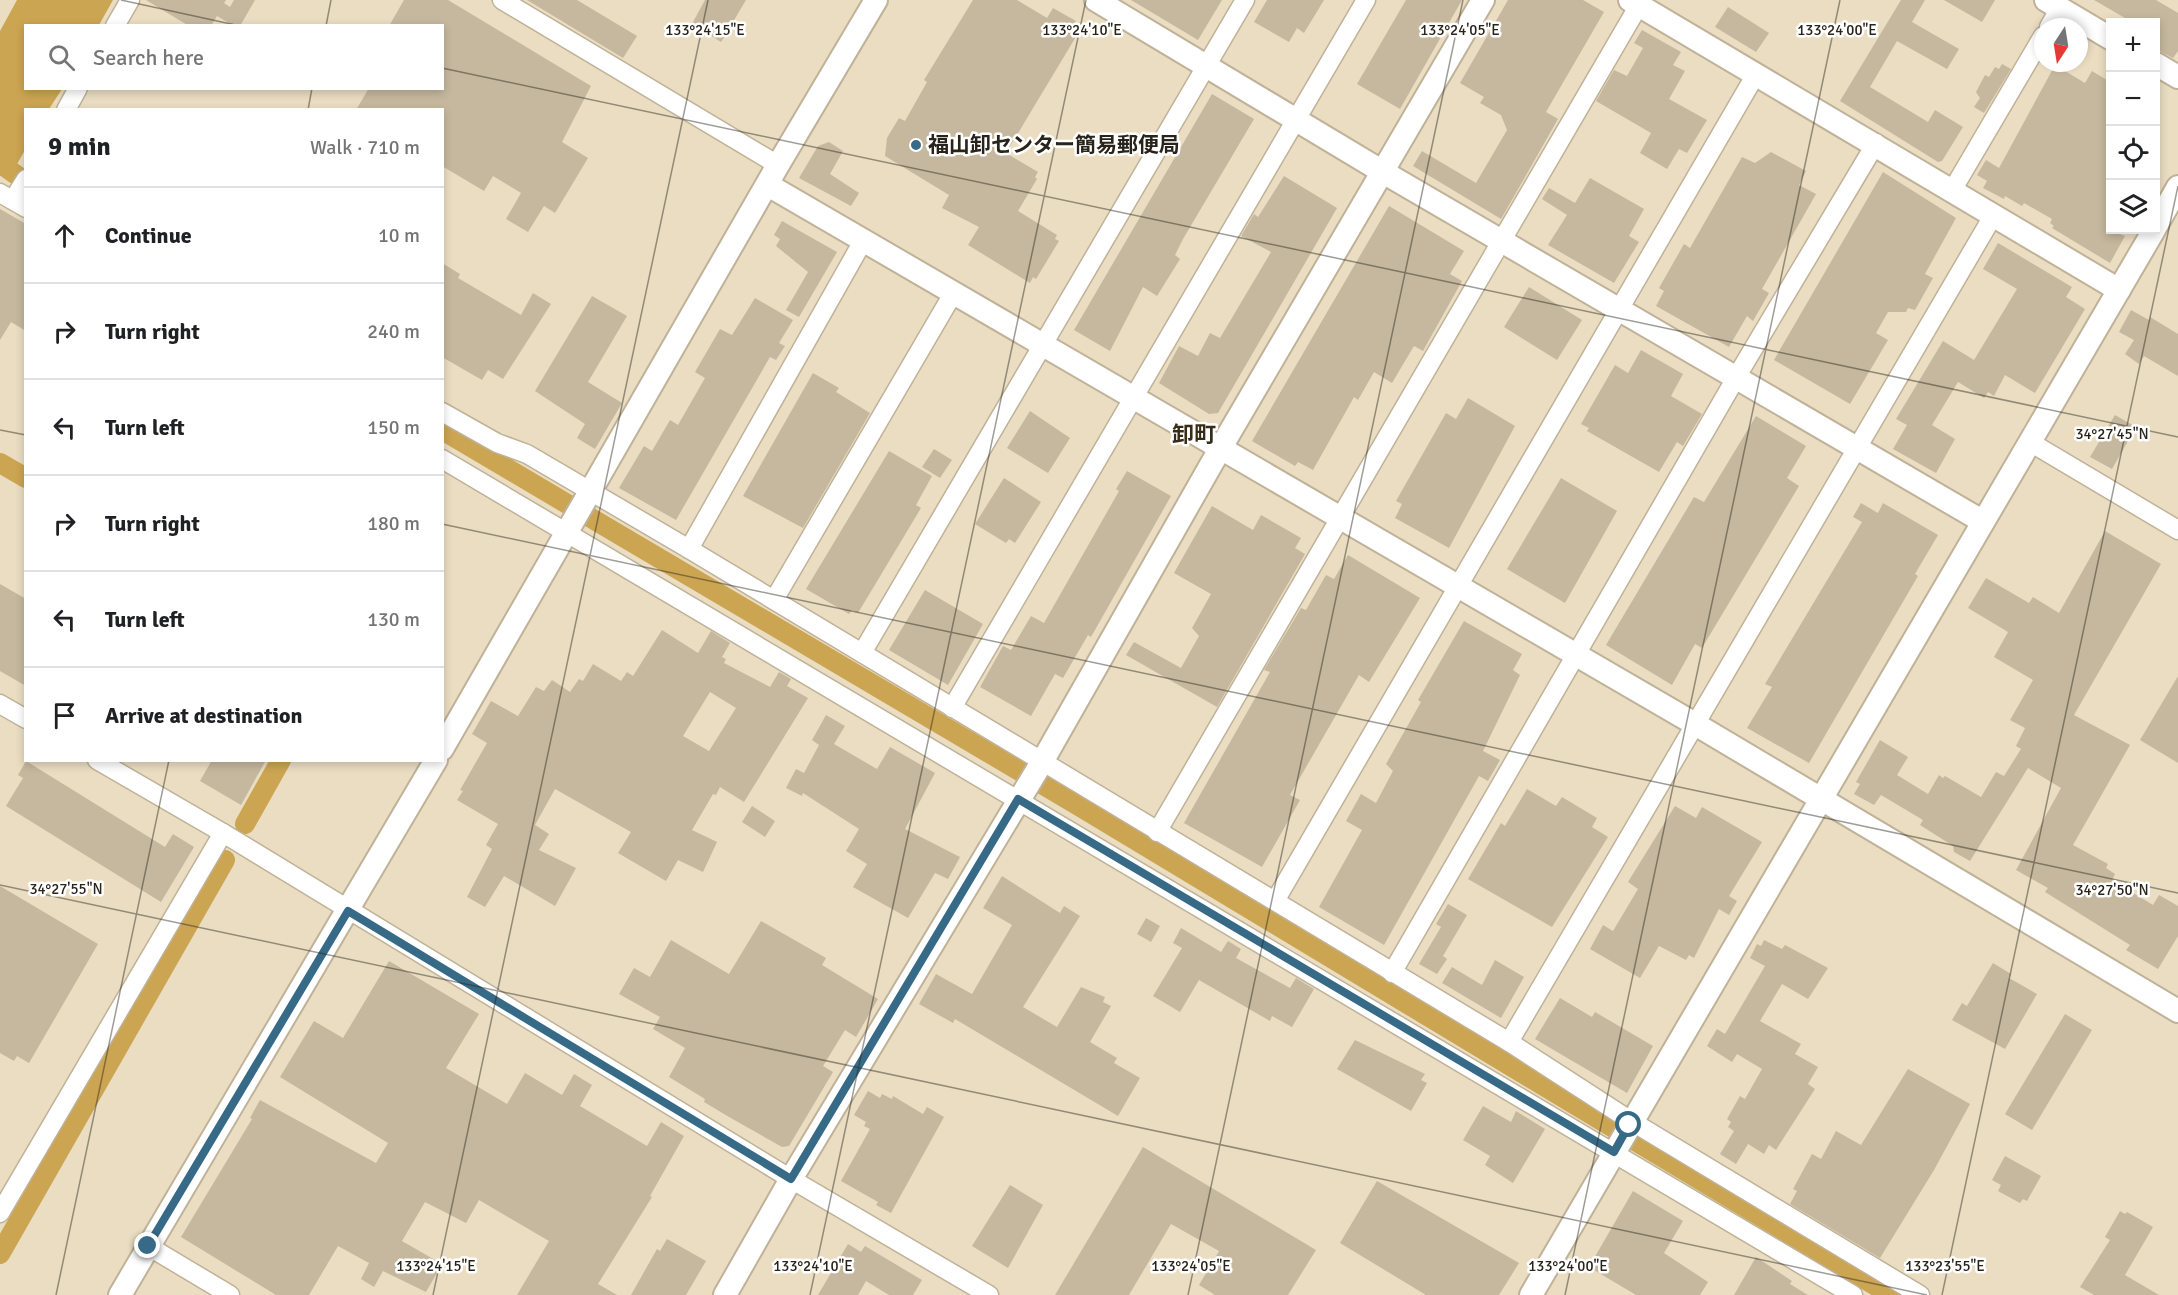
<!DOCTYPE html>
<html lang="en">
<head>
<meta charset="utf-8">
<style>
	:root { --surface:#fff; --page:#f2f2f2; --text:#202124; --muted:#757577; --line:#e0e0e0 }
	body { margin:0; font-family:Signika,"Noto Sans JP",sans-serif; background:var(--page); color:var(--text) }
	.controls { position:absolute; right:18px; top:18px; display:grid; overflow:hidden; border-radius:0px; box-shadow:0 3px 9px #0003 }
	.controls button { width:54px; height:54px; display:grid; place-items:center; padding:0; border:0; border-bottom:2px solid var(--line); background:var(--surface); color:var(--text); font:30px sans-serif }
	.compass { position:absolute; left:2034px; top:18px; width:54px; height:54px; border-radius:50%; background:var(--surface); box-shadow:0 3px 9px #0003; rotate:192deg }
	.stop { position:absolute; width:18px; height:18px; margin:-14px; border:4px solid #366a86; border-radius:50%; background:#fff }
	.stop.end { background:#366a86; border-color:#fff; box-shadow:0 2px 6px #0008 }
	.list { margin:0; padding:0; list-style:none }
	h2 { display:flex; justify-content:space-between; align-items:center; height:78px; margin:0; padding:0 24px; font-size:26px }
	h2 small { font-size:20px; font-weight:400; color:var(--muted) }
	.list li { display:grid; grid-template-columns:39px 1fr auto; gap:18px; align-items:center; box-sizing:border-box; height:96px; padding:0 24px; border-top:2px solid var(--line) }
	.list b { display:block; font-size:22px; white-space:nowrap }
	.list em { font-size:20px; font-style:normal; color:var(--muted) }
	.icon { flex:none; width:33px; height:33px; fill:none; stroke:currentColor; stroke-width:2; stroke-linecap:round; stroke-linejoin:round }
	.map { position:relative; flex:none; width:2178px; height:1295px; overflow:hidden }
	.search { position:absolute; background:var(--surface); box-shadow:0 3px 9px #0003; left:24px; top:24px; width:420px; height:66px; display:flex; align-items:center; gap:15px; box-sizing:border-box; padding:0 21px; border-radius:0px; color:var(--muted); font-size:22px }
	.panel { position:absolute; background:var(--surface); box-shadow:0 3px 9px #0003; left:24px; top:108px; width:420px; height:654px; border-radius:0px }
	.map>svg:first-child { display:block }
	.water { fill:#cca552 }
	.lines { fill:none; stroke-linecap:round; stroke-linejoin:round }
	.canal { stroke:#cca552; stroke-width:20 }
	.building { fill:#c5b89e; fill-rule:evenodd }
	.minor-casing { stroke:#bfb298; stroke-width:21 }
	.tertiary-casing { stroke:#bfb298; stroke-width:26 }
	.minor { stroke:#fff; stroke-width:18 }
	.tertiary { stroke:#fff; stroke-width:22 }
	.route { stroke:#366a86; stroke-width:8 }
	.ticks { fill:none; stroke:#29241a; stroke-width:1.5; stroke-opacity:0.45 }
	.poi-dot { fill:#366a86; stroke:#fff; stroke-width:2 }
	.labels { text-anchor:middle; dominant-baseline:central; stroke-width:5; stroke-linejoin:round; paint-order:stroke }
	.poi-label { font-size:21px; font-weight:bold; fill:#29241a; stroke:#fff; text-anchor:start }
	.neighbourhood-label { font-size:22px; font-weight:bold; fill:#372d17; stroke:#fff }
	.ticks-label { font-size:15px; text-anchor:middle; fill:#29241a; stroke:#fff; stroke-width:5; stroke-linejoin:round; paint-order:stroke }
</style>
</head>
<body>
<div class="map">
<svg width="2178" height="1295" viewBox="0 0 2178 1295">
	<rect width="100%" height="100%" fill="#eaddc2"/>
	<!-- water -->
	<polygon class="water" points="17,0 113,0 99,25 26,26 26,88 62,89 49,109 26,110 25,150 8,180 0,175 0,31"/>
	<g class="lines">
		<!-- canal -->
		<g class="canal">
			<polyline points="0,163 26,182"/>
			<polyline points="442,430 1077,805 1891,1295"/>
			<polyline points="0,463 26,478"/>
			<polyline points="245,824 281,760"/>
			<polyline points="0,1254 225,860"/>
		</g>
	</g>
	<!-- building -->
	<g class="building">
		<polygon points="146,0 226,0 224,3 230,7 234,0 255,0 240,26 234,26 217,16 211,26 189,26"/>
		<polygon points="404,0 448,0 591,86 562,142 588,158 555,213 544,206 528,232 506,219 521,193 493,176 484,191 442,166 442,110 356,110 369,88 442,88 442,26 389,26"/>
		<polygon points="527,0 577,0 637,36 623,58"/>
		<polygon points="705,0 746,0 721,42 692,24"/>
		<polygon points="973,0 1017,0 1047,18 1053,8 1076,21 1070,31 1077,35 1006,153 1038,172 1035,177 1037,179 1018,211 1057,235 1055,239 1059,241 1036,279 1033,277 1030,283 968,245 979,227 942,208 949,195 885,156 887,138 899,118 905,121 927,82 924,80"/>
		<polygon points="1131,0 1222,0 1198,40"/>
		<polygon points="1267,0 1324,0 1304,33 1297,28 1289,42 1254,22"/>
		<polygon points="1406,0 1462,0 1400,109 1357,84"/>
		<polygon points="1508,0 1583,0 1604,12 1546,112 1558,119 1501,219 1413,166 1422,151 1476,183 1507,130 1501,115 1480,103 1484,97 1460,83"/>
		<polygon points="1901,0 1925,0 1912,22 1959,49 1947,69 1897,41 1870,87 1928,122 1935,110 1963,127 1942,161 1938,162 1840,101"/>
		<polygon points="1944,0 1995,0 1982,22"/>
		<polygon points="2094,0 2156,0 2178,13 2178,51 2173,58 2156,49 2156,22 2132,22"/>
		<polygon points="1728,7 1769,33 1756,52 1715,27"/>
		<polygon points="1642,30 1681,52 1673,65 1685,71 1669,99 1707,120 1687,153 1679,149 1667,169 1640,153 1651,133 1596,101 1614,70 1627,76 1643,48 1634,43"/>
		<polygon points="2002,64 2011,69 1984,113 1974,107 1980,98 1976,92 1985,75 1989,77 1995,67 1999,69"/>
		<polygon points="2055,65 2085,83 2092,71 2110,82 2110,230 2125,236 2110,263 2052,228 2054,226 2050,223 2052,219 2024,203 2022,206 2005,196 2004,199 1983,188 1987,181 1977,175 1986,160 1999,168"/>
		<polygon points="1212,94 1254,119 1183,239 1175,255 1180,259 1157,296 1143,287 1110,351 1074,330"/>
		<polygon points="829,142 843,151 830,174 859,193 851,206 799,178 818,146"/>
		<polygon points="1771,152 1806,171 1799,185 1816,194 1762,289 1769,293 1753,321 1747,316 1729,347 1656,306 1664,291 1659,288 1684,244 1690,248 1742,157 1755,163"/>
		<polygon points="1883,172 1956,218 1925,274 1933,278 1915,310 1908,308 1906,312 1888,312 1876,333 1888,340 1850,404 1774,360"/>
		<polygon points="1284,176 1337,208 1218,413 1209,414 1159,383 1179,346 1198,356 1210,333 1220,338 1271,252 1241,236 1254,214 1258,217"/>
		<polygon points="1590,178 1644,209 1629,236 1639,242 1614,283 1548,245 1567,215 1542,199 1549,188 1575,203"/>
		<polygon points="1389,206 1464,251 1450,274 1462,281 1423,351 1414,346 1392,383 1374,372 1358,400 1354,397 1313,470 1298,462 1295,466 1252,441"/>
		<polygon points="0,209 26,224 26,331 11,322 0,340"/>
		<polygon points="782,221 837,252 799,317 786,310 808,272 776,246 780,239 774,235"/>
		<polygon points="1998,243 2072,287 2066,297 2085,309 2035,393 2005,375 1994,396 1988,392 1984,398 1958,382 1932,425 1955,439 1936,473 1893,449 1907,425 1896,419 1943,341 1974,360 2017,289 1983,269"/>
		<polygon points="442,263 460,274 458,278 521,315 533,293 551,304 503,379 488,370 482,380 442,357"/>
		<polygon points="1529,287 1582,320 1557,360 1504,327"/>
		<polygon points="592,296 627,316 588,382 622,403 595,449 577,438 585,424 535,391"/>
		<polygon points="755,298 793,320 779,343 785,346 776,360 770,357 676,520 619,488 644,446 652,451 670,420 678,425 705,378 695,372 720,329 732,335"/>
		<polygon points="2131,310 2149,320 2150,317 2178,334 2178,376 2144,356 2139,364 2125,354 2134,340 2119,332"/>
		<polygon points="1641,350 1683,374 1671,396 1702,414 1683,446 1677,442 1659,472 1587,431 1589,428 1581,424 1615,365 1628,373"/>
		<polygon points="813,373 839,388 836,392 870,413 803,528 743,496"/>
		<polygon points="1468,398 1515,426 1449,548 1395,518 1402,504 1396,501 1446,413 1456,419"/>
		<polygon points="1030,411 1070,438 1048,473 1007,448"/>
		<polygon points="2115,415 2136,427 2112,469 2090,457"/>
		<polygon points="1756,416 1806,446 1787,478 1799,486 1702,648 1695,644 1672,685 1606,645 1694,497 1704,502"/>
		<polygon points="934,449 952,460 940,478 922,467"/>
		<polygon points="889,451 932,476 916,505 921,508 858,613 852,610 849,614 806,589"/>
		<polygon points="1127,471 1171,496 1091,637 1088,635 1063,678 1055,674 1031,716 980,687 1003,646 1011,650 1031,616 1044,623 1119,491 1116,489"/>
		<polygon points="1004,478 1041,502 1015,543 1009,539 1006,543 975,524"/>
		<polygon points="1561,478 1617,511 1565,603 1507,569"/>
		<polygon points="1861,503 1878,513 1883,503 1938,535 1915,574 1918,576 1809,763 1747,728 1772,687 1765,684 1862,522 1853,517"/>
		<polygon points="1212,506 1253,530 1261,515 1301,538 1295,548 1305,554 1217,707 1126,655 1134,642 1181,668 1199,636 1192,628 1211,594 1174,573"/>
		<polygon points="2105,531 2161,564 2074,715 2130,745 2073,845 2108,864 2106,868 2115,874 2112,880 2153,905 2159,895 2178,906 2178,936 2158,969 2126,950 2130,945 2045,892 2048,888 2016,870 2061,788 2028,768 1970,861 1954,852 1953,846 1920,825 1923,820 1881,795 1874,805 1854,794 1860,784 1856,782 1880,740 1908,757 1897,775 1928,794 1939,775 1943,778 1945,776 1981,797 1996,772 2004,776 2021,749 2016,746 2025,728 2010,720 2033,680 1994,657 2008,632 1968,608 1986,578 2029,603 2033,597 2059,613"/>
		<polygon points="1348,555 1420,598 1369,682 1359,675 1290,795 1300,800 1262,867 1184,823 1270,672 1264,670 1301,608 1306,610 1326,575 1334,579"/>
		<polygon points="0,584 26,599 26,686 0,671"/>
		<polygon points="925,590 983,624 948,685 889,650"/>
		<polygon points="1464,621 1522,654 1513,670 1520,675 1483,751 1500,760 1488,781 1479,776 1384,945 1319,907 1362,830 1346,821 1361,794 1376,803 1393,771 1386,764 1421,702 1418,700"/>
		<path d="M662 630 698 653 711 631 730 643 722 657 726 659 724 663 770 687 779 672 791 679 787 686 808 698 744 802 720 787 716 795 713 794 692 830 717 842 703 872 678 860 666 881 618 853 631 832 555 789 535 825 549 834 539 850 576 868 555 906 504 876 485 907 467 897 492 849 486 845 498 824 457 800 463 791 460 790 487 743 472 734 491 701 518 716 536 687 544 691 552 680 570 692 579 679 583 681 593 664 621 681 627 672 633 676ZM710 692 736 708 709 751 683 736Z"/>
		<polygon points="2178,676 2178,763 2140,740"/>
		<polygon points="826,715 845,726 834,744 877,769 890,747 935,773 905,829 960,857 948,879 935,873 908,918 853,887 867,864 846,851 859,829 803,793 802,796 786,788 796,769 804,773 819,745 812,740"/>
		<polygon points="212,760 266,760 241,805 200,781"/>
		<polygon points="26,761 165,847 173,834 194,847 161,902 6,806 23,778 18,775"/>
		<polygon points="1527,789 1556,806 1562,797 1597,818 1592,827 1608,837 1552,927 1468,879 1501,823 1505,826"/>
		<polygon points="752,806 775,821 765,837 742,822"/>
		<polygon points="1675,806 1696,818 1702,807 1762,842 1729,896 1737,901 1729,915 1719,909 1694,958 1689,955 1686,960 1659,946 1640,978 1590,949 1603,925 1613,931 1638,889 1628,882"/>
		<polygon points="1002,876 1060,913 1064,906 1080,916 1023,1007 1057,1027 1081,987 1105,997 1103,1002 1111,1006 1090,1042 1117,1058 1114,1063 1140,1078 1118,1116 955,1019 953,1023 919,1004 936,974 972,994 1012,925 983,908"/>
		<polygon points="0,886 98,944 29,1063 17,1056 14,1061 0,1053"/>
		<polygon points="1448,904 1467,915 1443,956 1447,959 1437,974 1419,964 1441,927 1436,924"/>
		<polygon points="1146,918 1160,926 1151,942 1137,934"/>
		<polygon points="761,921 826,958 822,965 878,999 856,1037 845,1030 823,1066 833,1072 789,1146 782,1147 729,1117 704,1102 705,1099 669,1077 685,1048 653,1029 660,1017 619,994 634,968 650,977 671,940 729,974"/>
		<polygon points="1181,928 1221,952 1228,941 1241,949 1236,958 1290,988 1296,978 1314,989 1292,1027 1272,1016 1270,1021 1199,980 1180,1012 1153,996 1182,948 1173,943"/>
		<polygon points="1764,940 1782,949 1785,945 1828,968 1808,999 1782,984 1760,1021 1801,1044 1795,1054 1818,1067 1808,1084 1815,1089 1776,1150 1769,1145 1764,1154 1748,1144 1736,1164 1720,1154 1734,1131 1728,1127 1731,1122 1727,1119 1740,1096 1745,1099 1762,1069 1737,1054 1732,1062 1707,1046 1717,1029 1725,1034 1765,966 1750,958 1757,944 1761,946"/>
		<polygon points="1495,960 1524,977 1501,1018 1442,983 1452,967 1482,985"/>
		<polygon points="389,961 479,1014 446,1068 507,1104 525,1073 562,1095 574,1074 592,1085 580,1106 647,1146 661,1122 684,1136 650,1196 652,1197 598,1284 617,1295 517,1295 549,1241 479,1200 466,1223 425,1202 402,1241 442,1264 426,1292 383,1271 374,1287 361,1279 369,1263 338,1246 309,1295 276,1295 181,1237 252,1119 250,1118 260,1100 376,1163 388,1143 280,1077 314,1021 343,1038"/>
		<polygon points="1993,963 2011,974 2009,978 2037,994 2005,1049 1952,1020 1962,1003 1967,1006"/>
		<polygon points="1560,998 1592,1017 1595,1012 1653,1046 1627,1093 1535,1039"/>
		<polygon points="2065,1014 2092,1030 2032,1130 2005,1114"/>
		<polygon points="1355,1040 1425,1074 1421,1080 1427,1083 1411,1111 1337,1069"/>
		<polygon points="1908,1069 1970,1104 1934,1170 1880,1258 1790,1204 1797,1191 1793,1189 1812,1154 1821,1159 1836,1131 1861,1145"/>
		<polygon points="868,1091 880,1098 882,1094 892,1099 893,1096 923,1114 927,1107 944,1117 891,1213 876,1205 878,1202 841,1181 870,1129 864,1126 866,1122 854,1115"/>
		<polygon points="1483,1106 1511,1122 1516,1111 1545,1129 1513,1183 1485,1165 1490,1156 1463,1140"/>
		<polygon points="1143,1147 1316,1250 1288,1295 1215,1295 1199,1285 1219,1251 1171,1224 1129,1295 1055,1295"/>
		<polygon points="2005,1156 2041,1176 2027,1201 2023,1199 2020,1203 1998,1191 2001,1185 1992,1180"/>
		<polygon points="1377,1181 1519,1263 1499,1295 1426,1295 1340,1243"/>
		<polygon points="1010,1185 1043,1205 1008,1268 972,1246"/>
		<polygon points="1633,1191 1683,1221 1664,1253 1708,1282 1700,1295 1636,1295 1589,1267"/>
		<polygon points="2120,1211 2125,1214 2127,1212 2153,1227 2125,1275 2159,1295 2094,1295 2080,1287 2110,1240 2105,1237"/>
		<polygon points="667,1239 706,1261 686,1295 631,1295 657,1249 660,1251"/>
		<polygon points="848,1244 861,1252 865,1246 922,1280 913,1295 889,1295 866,1281 858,1295 818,1295"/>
		<polygon points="1756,1257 1792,1281 1790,1284 1808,1295 1734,1295"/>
	</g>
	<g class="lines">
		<defs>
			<g id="minor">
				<polyline points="502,0 778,165"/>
				<polyline points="115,26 130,0"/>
				<polyline points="2049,27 2060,8"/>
				<polyline points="66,110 78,88"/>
				<polyline points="1953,189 2043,36"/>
				<polyline points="0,193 26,208"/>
				<polyline points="13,200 26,179"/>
				<polyline points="442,412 497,443 527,454 689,549 1509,1042 1631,1121 1920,1295"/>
				<polyline points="2030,442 2178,530"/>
				<polyline points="442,459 1853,1295"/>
				<polyline points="689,549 863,241"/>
				<polyline points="774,600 954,292"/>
				<polyline points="862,653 1245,0"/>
				<polyline points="0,704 26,719"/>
				<polyline points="952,708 1366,0"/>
				<polyline points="97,760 223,833 791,1179 989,1295"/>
				<polyline points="1157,832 1639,5"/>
				<polyline points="1275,901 1756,74"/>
				<polyline points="1392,973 1737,376 1876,143"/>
				<polyline points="1509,1042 1993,216"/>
				<polyline points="0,1213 223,833"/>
				<polyline points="148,1246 230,1295"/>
			</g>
			<g id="tertiary">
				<polyline points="1096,0 1383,172 1982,521"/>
				<polyline points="1630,0 2119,290"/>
				<polyline points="2046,0 2110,38"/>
				<polyline points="2156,64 2178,77"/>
				<polyline points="768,185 1695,724 2178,1011"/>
				<polyline points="2156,226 2178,187"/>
				<polyline points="442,749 778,165 876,0"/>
				<polyline points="120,1295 436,760"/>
				<polyline points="725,1295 791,1179 1042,762 1220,449 1483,0"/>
				<polyline points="1531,1295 2154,230"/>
			</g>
		</defs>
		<!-- minor casing -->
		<use href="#minor" class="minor-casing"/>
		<!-- tertiary casing -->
		<use href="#tertiary" class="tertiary-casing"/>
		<!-- minor -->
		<use href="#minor" class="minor"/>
		<!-- tertiary -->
		<use href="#tertiary" class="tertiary"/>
	</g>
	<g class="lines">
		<!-- route -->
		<polyline class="route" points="148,1246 348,911 791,1179 1018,799 1614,1152 1629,1125"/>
	</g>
	<!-- ticks -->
	<path class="ticks" d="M121 0 240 26M326 26 331 0M442 68 2178 437M308 110 312 88M0 430 26 435M442 524 2178 893M0 885 1927 1295M56 1295 169 760M433 1295 708 0M810 1295 1086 0M1188 1295 1463 0M1565 1295 1840 0M1942 1295 2178 186"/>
	<!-- markers -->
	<circle class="poi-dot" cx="916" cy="145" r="6"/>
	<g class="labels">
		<!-- poi labels -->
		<g class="poi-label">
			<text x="928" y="145">福山卸センター簡易郵便局</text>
		</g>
		<!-- neighbourhood labels -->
		<g class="neighbourhood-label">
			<text x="1194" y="434">卸町</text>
		</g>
	</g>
	<g class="ticks-label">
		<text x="705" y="35">133°24'15"E</text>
		<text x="1082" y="35">133°24'10"E</text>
		<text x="1460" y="35">133°24'05"E</text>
		<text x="1837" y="35">133°24'00"E</text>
		<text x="2112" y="439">34°27'45"N</text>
		<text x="66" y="894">34°27'55"N</text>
		<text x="2112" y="895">34°27'50"N</text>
		<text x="436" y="1271">133°24'15"E</text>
		<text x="813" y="1271">133°24'10"E</text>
		<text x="1191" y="1271">133°24'05"E</text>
		<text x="1568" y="1271">133°24'00"E</text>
		<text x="1945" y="1271">133°23'55"E</text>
	</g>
</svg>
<div class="controls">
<button>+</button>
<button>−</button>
<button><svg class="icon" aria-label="locate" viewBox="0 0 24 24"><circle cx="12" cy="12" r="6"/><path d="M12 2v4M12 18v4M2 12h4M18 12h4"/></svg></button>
<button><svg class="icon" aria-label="layers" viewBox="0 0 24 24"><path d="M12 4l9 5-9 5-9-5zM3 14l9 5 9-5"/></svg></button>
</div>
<svg class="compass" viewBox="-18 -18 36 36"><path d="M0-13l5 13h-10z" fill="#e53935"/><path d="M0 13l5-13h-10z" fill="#757577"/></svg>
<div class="stop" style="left:1629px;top:1125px"></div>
<div class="stop end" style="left:148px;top:1246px"></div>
<div class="search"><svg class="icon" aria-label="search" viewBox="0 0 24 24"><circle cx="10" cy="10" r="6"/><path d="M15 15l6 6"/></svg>Search here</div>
<section class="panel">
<h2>9 min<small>Walk · 710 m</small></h2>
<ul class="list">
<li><svg class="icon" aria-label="ahead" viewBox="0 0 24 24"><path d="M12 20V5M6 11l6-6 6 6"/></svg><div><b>Continue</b></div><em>10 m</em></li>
<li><svg class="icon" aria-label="right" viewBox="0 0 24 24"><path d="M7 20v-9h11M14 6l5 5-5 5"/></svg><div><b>Turn right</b></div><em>240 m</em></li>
<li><svg class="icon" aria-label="left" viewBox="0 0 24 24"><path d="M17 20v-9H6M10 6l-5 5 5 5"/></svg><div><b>Turn left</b></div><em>150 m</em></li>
<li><svg class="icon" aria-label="right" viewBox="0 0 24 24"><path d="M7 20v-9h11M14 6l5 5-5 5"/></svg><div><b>Turn right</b></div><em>180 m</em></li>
<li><svg class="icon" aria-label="left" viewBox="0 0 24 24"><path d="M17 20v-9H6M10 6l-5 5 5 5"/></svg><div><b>Turn left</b></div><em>130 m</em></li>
<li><svg class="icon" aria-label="arrive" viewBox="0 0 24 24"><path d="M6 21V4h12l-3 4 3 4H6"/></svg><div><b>Arrive at destination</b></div></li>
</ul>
</section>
</div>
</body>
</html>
